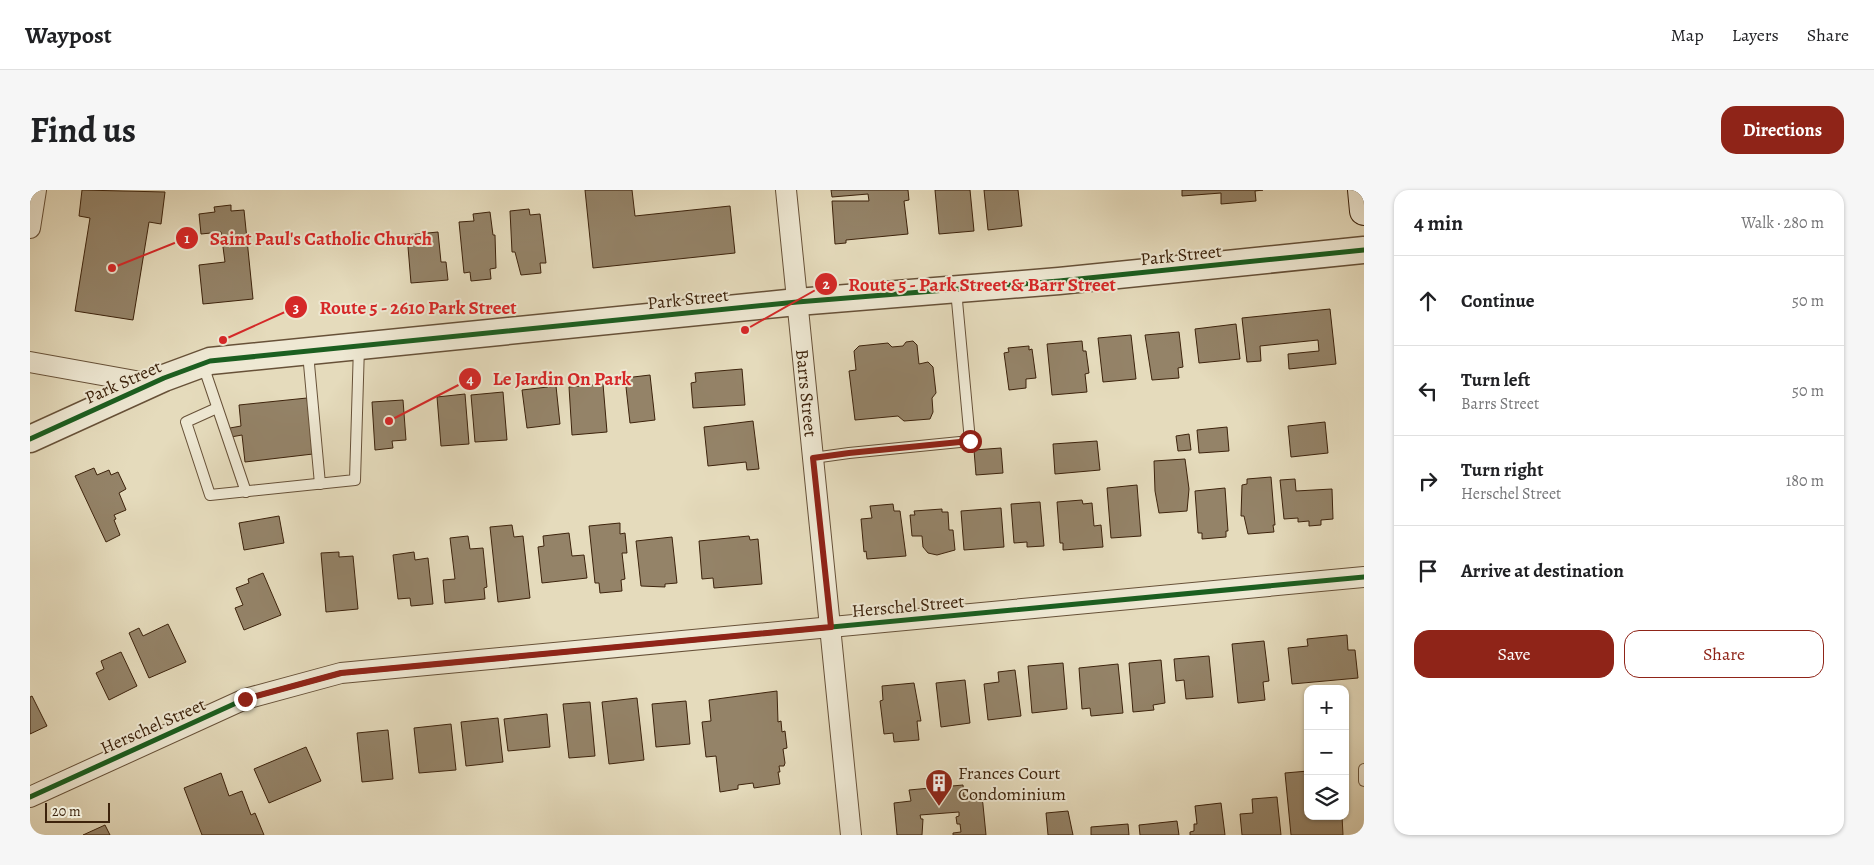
<!DOCTYPE html>
<html lang="en">
<head>
<meta charset="utf-8">
<style>
	:root { --surface:#fff; --page:#f6f6f6; --text:#202124; --muted:#757577; --line:#e0e0e0; --accent:#8f2418 }
	body { margin:0; font-family:Alegreya,serif; background:var(--page); color:var(--text) }
	.controls { position:absolute; right:15px; bottom:15px; display:grid; overflow:hidden; border-radius:10px; box-shadow:0 1px 4px #0004 }
	.controls button { width:45px; height:45px; display:grid; place-items:center; padding:0; border:0; border-bottom:1px solid var(--line); background:var(--surface); color:var(--text); font:25px sans-serif }
	.scale { position:absolute; left:15px; bottom:12px; width:65px; box-sizing:border-box; padding-left:5px; border:2px solid #3d230c; border-top:0; font-size:14px; line-height:18px; white-space:nowrap; color:#3d230c; -webkit-text-stroke:4px #eee8d3; paint-order:stroke }
	.stop { position:absolute; width:15px; height:15px; margin:-11px; border:4px solid #8f2418; border-radius:50%; background:#fff }
	.stop.end { background:#8f2418; border-color:#fff; box-shadow:0 1px 5px #0008 }
	.list { margin:0; padding:0; list-style:none }
	h2 { display:flex; justify-content:space-between; align-items:center; height:65px; margin:0; padding:0 20px; font-size:21px }
	h2 small { font-size:16px; font-weight:400; color:var(--muted) }
	.list li { display:grid; grid-template-columns:32px 1fr auto; gap:15px; align-items:center; box-sizing:border-box; height:90px; padding:0 20px; border-top:1px solid var(--line) }
	.list b { display:block; font-size:19px; white-space:nowrap }
	.list p { margin:0; font-size:16px; white-space:nowrap; color:var(--muted) }
	.list em { font-size:16px; font-style:normal; color:var(--muted) }
	.actions { display:flex; gap:10px; padding:15px 20px }
	.actions a { flex:1; padding:11px 0; border:1px solid var(--accent); border-radius:15px; text-align:center; font-size:18px; color:var(--accent) }
	.actions .main { background:var(--accent); color:#fff }
	.icon { flex:none; width:28px; height:28px; fill:none; stroke:currentColor; stroke-width:2; stroke-linecap:round; stroke-linejoin:round }
	.map { position:relative; flex:none; width:1334px; height:645px; overflow:hidden; border-radius:15px }
	header { display:flex; align-items:center; gap:30px; box-sizing:border-box; height:70px; padding:0 25px; background:var(--surface); border-bottom:1px solid var(--line) }
	header strong { font-size:24px }
	nav { display:flex; gap:28px; margin-inline-start:auto; font-size:18px }
	.intro { display:flex; align-items:center; justify-content:space-between; box-sizing:border-box; height:120px; padding:0 30px }
	h1 { margin:0; font-size:35px }
	.button { padding:12px 22px; border-radius:15px; background:var(--accent); color:#fff; font-size:18px; font-weight:700 }
	main { display:flex; gap:30px; padding:0 30px }
	aside { flex:1; background:var(--surface); border-radius:15px; box-shadow:0 1px 4px #0004 }
	.map>svg:first-child { display:block }
	.building { fill:#948368; stroke:#3d230c }
	.lines { fill:none; stroke-linecap:round; stroke-linejoin:round }
	.service-casing { stroke:#675138; stroke-width:12 }
	.minor-casing { stroke:#675138; stroke-width:22 }
	.tertiary-casing { stroke:#675138; stroke-width:29 }
	.secondary-casing { stroke:#3d230c; stroke-width:30 }
	.service { stroke:#eee8d3; stroke-width:10 }
	.minor { stroke:#eee8d3; stroke-width:20 }
	.tertiary { stroke:#eee8d3; stroke-width:26 }
	.secondary { stroke:#eee8d3; stroke-width:28 }
	.cycleway-casing { stroke:#eee8d3; stroke-width:8 }
	.cycleway { stroke:#1b5e20; stroke-width:5 }
	.route { stroke:#8f2418; stroke-width:6 }
	.labels { text-anchor:middle; dominant-baseline:central; stroke-width:4; stroke-linejoin:round; paint-order:stroke }
	.street-label { font-size:18px; fill:#3d230c; stroke:#eee8d3 }
	.poi-label { font-size:18px; fill:#3d230c; stroke:#eee8d3; text-anchor:start }
	.leader { fill:none; stroke:#d62828; stroke-width:2 }
	.callout-dot { fill:#d62828; stroke:#eee8d3; stroke-width:2 }
	.mark-label { font-size:15px; text-anchor:middle; font-weight:bold; fill:#fff }
	.callout-label { font-size:19px; text-anchor:middle; font-weight:bold; fill:#d62828; stroke:#eee8d3; stroke-width:4; stroke-linejoin:round; paint-order:stroke }
</style>
</head>
<body>
<header>
<strong>Waypost</strong>
<nav><a>Map</a><a>Layers</a><a>Share</a></nav>
</header>
<div class="intro"><h1>Find us</h1><a class="button">Directions</a></div>
<main>
<div class="map">
<svg width="1334" height="645" viewBox="0 0 1334 645">
	<rect width="100%" height="100%" fill="#e5dbbc"/>
	<filter id="stains"><feTurbulence type="fractalNoise" baseFrequency=".004" numOctaves="4"/><feColorMatrix values="0 0 0 0 .2 0 0 0 0 .09 0 0 0 0 .02 0 0 0 .5 -.17"/></filter>
	<radialGradient id="worn" r=".72"><stop offset=".6" stop-color="#630" stop-opacity="0"/><stop offset="1" stop-color="#630" stop-opacity=".3"/></radialGradient>
	<!-- building -->
	<g class="building">
		<polygon points="52,0 135,2 131,34 119,32 103,130 45,121 60,28 49,26"/>
		<polygon points="555,0 602,0 605,26 700,16 705,63 563,78"/>
		<polygon points="801,0 878,0 879,10 874,11 878,44 816,50 816,53 805,54 802,11 839,11 838,4 802,7"/>
		<polygon points="905,0 940,0 944,41 909,44"/>
		<polygon points="954,0 988,0 992,36 958,40"/>
		<polygon points="1152,0 1233,0 1225,1 1226,11 1191,14 1191,3 1152,6"/>
		<polygon points="201,15 201,21 214,20 223,109 173,114 169,75 195,72 191,42 171,44 169,24 185,22 184,17"/>
		<polygon points="499,19 500,25 510,24 516,73 510,73 511,83 491,85 485,62 482,62 480,21"/>
		<polygon points="460,22 463,45 465,45 466,78 460,79 461,89 441,91 440,82 434,83 429,32 444,31 443,24"/>
		<polygon points="408,42 411,72 416,72 418,90 381,93 377,45"/>
		<polygon points="1300,119 1306,174 1259,179 1258,164 1289,161 1288,150 1230,156 1231,171 1217,172 1212,128"/>
		<polygon points="1206,134 1210,169 1169,173 1165,139"/>
		<polygon points="1149,142 1153,177 1148,178 1149,188 1122,190 1115,145"/>
		<polygon points="1101,145 1106,189 1073,192 1068,148"/>
		<polygon points="883,151 887,155 889,174 898,172 903,177 906,203 902,208 903,222 900,229 874,231 868,226 825,230 819,181 826,180 824,161 829,156 858,153 862,157 873,156 876,152"/>
		<polygon points="1052,151 1053,161 1056,161 1059,183 1055,184 1057,202 1022,205 1017,154"/>
		<polygon points="999,156 999,160 1002,159 1006,188 996,189 996,198 979,200 974,163 979,162 978,158"/>
		<polygon points="712,179 715,215 663,218 661,193 666,192 665,183"/>
		<polygon points="620,185 625,230 600,233 595,188"/>
		<polygon points="573,194 577,242 542,245 539,197"/>
		<polygon points="526,196 530,234 497,238 492,200"/>
		<polygon points="473,202 477,250 445,252 441,205"/>
		<polygon points="435,204 439,254 411,256 407,207"/>
		<polygon points="277,208 283,264 215,272 212,245 201,247 200,238 211,236 209,215"/>
		<polygon points="373,210 376,250 362,251 363,258 345,260 342,212"/>
		<polygon points="723,231 729,279 717,280 716,272 678,276 674,237"/>
		<polygon points="1295,232 1298,263 1261,267 1258,236"/>
		<polygon points="1197,237 1199,261 1169,263 1167,240"/>
		<polygon points="1159,244 1161,260 1148,261 1146,246"/>
		<polygon points="1067,251 1070,280 1025,284 1023,254"/>
		<polygon points="971,258 973,283 946,285 944,260"/>
		<polygon points="1155,269 1159,299 1157,321 1129,323 1125,301 1124,271"/>
		<polygon points="64,278 67,285 79,280 81,285 88,282 96,299 89,303 96,320 84,325 86,329 84,330 90,345 76,352 45,286"/>
		<polygon points="1241,287 1245,335 1243,335 1244,342 1218,344 1214,326 1211,326 1212,295 1217,294 1217,289"/>
		<polygon points="1265,289 1266,301 1302,299 1303,329 1291,330 1291,335 1279,336 1279,331 1268,332 1268,328 1254,329 1250,290"/>
		<polygon points="1107,295 1111,346 1081,348 1077,298"/>
		<polygon points="1195,298 1198,341 1196,341 1196,347 1172,349 1172,343 1168,343 1165,301"/>
		<polygon points="1052,310 1053,314 1062,313 1064,336 1071,335 1073,357 1033,360 1033,353 1030,353 1027,312"/>
		<polygon points="1010,312 1014,356 997,357 997,352 984,353 981,314"/>
		<polygon points="863,314 864,321 870,321 876,366 837,369 836,361 834,362 831,329 842,328 840,316"/>
		<polygon points="971,318 974,357 934,360 931,321"/>
		<polygon points="912,319 912,322 918,322 919,340 923,340 925,360 907,365 898,363 893,357 892,346 882,346 880,325 885,325 884,321"/>
		<polygon points="249,326 254,353 214,360 209,333"/>
		<polygon points="590,333 590,344 595,343 597,363 592,363 595,389 591,390 592,401 570,403 569,393 565,393 559,336"/>
		<polygon points="482,335 484,347 493,346 500,408 468,412 460,337"/>
		<polygon points="539,343 542,366 554,365 557,388 512,393 508,357 514,356 513,346"/>
		<polygon points="438,346 440,359 453,358 457,397 454,398 455,409 415,413 413,390 425,389 420,348"/>
		<polygon points="719,346 720,350 728,349 732,394 684,398 683,388 672,389 669,351"/>
		<polygon points="642,347 647,393 635,394 635,397 611,396 606,351"/>
		<polygon points="309,362 309,367 323,366 328,419 296,422 291,363"/>
		<polygon points="384,362 385,370 398,368 403,414 381,416 380,408 368,409 363,365"/>
		<polygon points="233,383 251,425 214,440 205,418 213,415 206,398 219,393 218,389"/>
		<polygon points="138,434 156,472 119,488 99,443 109,438 113,446"/>
		<polygon points="1317,445 1318,460 1325,460 1328,488 1262,494 1258,458 1278,456 1277,449"/>
		<polygon points="1234,451 1239,491 1233,492 1235,510 1208,513 1202,454"/>
		<polygon points="91,462 107,496 79,510 66,483 74,479 71,471"/>
		<polygon points="1179,466 1183,507 1156,509 1154,490 1146,491 1144,469"/>
		<polygon points="1131,470 1135,513 1123,515 1124,520 1103,522 1099,473"/>
		<polygon points="1033,473 1037,519 1002,523 998,476"/>
		<polygon points="1088,474 1093,523 1061,526 1060,518 1052,519 1049,478"/>
		<polygon points="985,480 991,526 958,530 954,494 969,492 968,482"/>
		<polygon points="935,490 940,533 911,537 906,493"/>
		<polygon points="884,493 891,531 887,531 889,550 864,552 863,543 854,544 850,511 853,510 852,496"/>
		<polygon points="747,501 748,532 751,531 752,542 755,541 757,558 753,559 755,573 754,576 749,576 750,582 748,582 750,594 724,598 723,593 708,595 708,599 690,602 686,566 676,567 672,532 681,531 679,510"/>
		<polygon points="2,506 17,536 0,544 0,507"/>
		<polygon points="607,508 614,570 579,574 572,512"/>
		<polygon points="656,511 660,554 626,557 622,514"/>
		<polygon points="560,512 565,566 539,568 533,514"/>
		<polygon points="517,524 520,557 478,561 474,529"/>
		<polygon points="468,528 473,572 436,576 431,532"/>
		<polygon points="421,534 426,580 389,583 384,538"/>
		<polygon points="358,540 363,589 332,592 327,543"/>
		<polygon points="276,557 291,591 239,613 224,579"/>
		<polygon points="1278,581 1278,626 1312,626 1313,645 1261,645 1255,583"/>
		<polygon points="191,583 199,606 212,601 221,625 225,623 234,645 172,645 154,598"/>
		<polygon points="933,595 934,606 952,605 956,645 923,645 923,643 931,642 930,634 927,634 926,627 929,626 929,622 890,625 891,629 893,629 892,645 867,645 864,613 881,611 879,600"/>
		<polygon points="1247,607 1251,645 1212,645 1210,624 1223,623 1222,609"/>
		<polygon points="1191,613 1195,645 1160,645 1160,642 1164,641 1164,634 1167,634 1165,616"/>
		<polygon points="1038,621 1043,645 1018,645 1016,623"/>
		<polygon points="1147,631 1149,645 1110,645 1109,635"/>
		<polygon points="1098,634 1099,645 1061,645 1061,637"/>
		<polygon points="75,635 80,645 53,645"/>
	</g>
	<g class="lines">
		<defs>
			<g id="service">
				<polyline points="278,163 290,294"/>
				<polyline points="173,175 216,302"/>
				<polyline points="187,218 156,232 180,305 325,290 329,156"/>
				<polyline points="783,268 819,263 940,251 926,100"/>
				<polyline points="1334,579 1334,591"/>
			</g>
			<g id="minor">
				<path id="s1" d="M756 0 821 645"/>
				<polyline points="0,38 6,0"/>
				<polyline points="0,172 122,194"/>
				<polyline points="0,607 215,509 311,483 1334,387"/>
			</g>
			<polyline id="tertiary" points="0,249 134,188 180,171 767,112 1029,91 1334,60"/>
			<polyline id="secondary" points="1332,0 1334,21"/>
		</defs>
		<!-- service casing -->
		<use href="#service" class="service-casing"/>
		<!-- minor casing -->
		<use href="#minor" class="minor-casing"/>
		<!-- tertiary casing -->
		<use href="#tertiary" class="tertiary-casing"/>
		<!-- secondary casing -->
		<use href="#secondary" class="secondary-casing"/>
		<!-- service -->
		<use href="#service" class="service"/>
		<!-- minor -->
		<use href="#minor" class="minor"/>
		<!-- tertiary -->
		<use href="#tertiary" class="tertiary"/>
		<!-- secondary -->
		<use href="#secondary" class="secondary"/>
		<defs>
			<g id="cycleway">
				<polyline points="0,249 134,188 180,171 767,112 1029,91 1334,60"/>
				<polyline points="0,607 215,509 311,483 1334,387"/>
			</g>
		</defs>
		<!-- cycleway casing -->
		<use href="#cycleway" class="cycleway-casing"/>
		<!-- cycleway -->
		<use href="#cycleway" class="cycleway"/>
	</g>
	<g class="lines">
		<!-- route -->
		<polyline class="route" points="215,509 311,483 801,437 783,268 819,263 940,251"/>
	</g>
	<!-- icons -->
	<defs>
		<symbol id="building-pin" viewBox="-11 -11 22 30"><path d="M0 17L-7.5 6A9.5 9.5 0 1 1 7.5 6Z" fill="#8f2418" stroke="#eee8d3"/><path d="M-4-6H4V6H1V3H-1V6H-4ZM-2.5-4.3h1.7v1.8h-1.7ZM.8-4.3h1.7v1.8H.8ZM-2.5-1h1.7V.8h-1.7ZM.8-1h1.7V.8H.8Z" fill="#fff"/></symbol>
	</defs>
	<g fill-rule="evenodd">
		<use href="#building-pin" x="893" y="577" width="32" height="43"/>
	</g>
	<g class="labels">
		<!-- street labels -->
		<g class="street-label">
			<text transform="translate(1151 65) rotate(-6)">Park Street</text>
			<text transform="translate(658 109) rotate(-6)">Park Street</text>
			<text transform="translate(93 192) rotate(-24)">Park Street</text>
			<text stroke="none"><textPath href="#s1" startOffset="204">Barrs Street</textPath></text>
			<text transform="translate(878 416) rotate(-5)">Herschel Street</text>
			<text transform="translate(123 536) rotate(-24)">Herschel Street</text>
		</g>
		<!-- poi labels -->
		<g class="poi-label">
			<text x="928" y="583">Frances Court<tspan x="928" dy="21">Condominium</tspan></text>
		</g>
	</g>
	<!-- callouts -->
	<path class="leader" d="M82 78L157 48M715 140L796 94M193 150L266 117M359 231L440 189"/>
	<g class="callout-dot">
		<circle cx="82" cy="78" r="5"/>
		<circle cx="715" cy="140" r="5"/>
		<circle cx="193" cy="150" r="5"/>
		<circle cx="359" cy="231" r="5"/>
		<circle cx="157" cy="48" r="12"/>
		<circle cx="796" cy="94" r="12"/>
		<circle cx="266" cy="117" r="12"/>
		<circle cx="440" cy="189" r="12"/>
	</g>
	<g class="mark-label">
		<text x="157" y="53">1</text>
		<text x="796" y="99">2</text>
		<text x="266" y="123">3</text>
		<text x="440" y="194">4</text>
	</g>
	<g class="callout-label">
		<text x="291" y="55">Saint Paul's Catholic Church</text>
		<text x="952" y="101">Route 5 - Park Street &amp; Barr Street</text>
		<text x="388" y="124">Route 5 - 2610 Park Street</text>
		<text x="532" y="195">Le Jardin On Park</text>
	</g>
	<rect width="100%" height="100%" filter="url(#stains)"/>
	<rect width="100%" height="100%" fill="url(#worn)"/>
</svg>
<div class="controls">
<button>+</button>
<button>−</button>
<button><svg class="icon" aria-label="layers" viewBox="0 0 24 24"><path d="M12 4l9 5-9 5-9-5zM3 14l9 5 9-5"/></svg></button>
</div>
<div class="scale">20 m</div>
<div class="stop" style="left:940px;top:251px"></div>
<div class="stop end" style="left:215px;top:509px"></div>
</div>
<aside>
<h2>4 min<small>Walk · 280 m</small></h2>
<ul class="list">
<li><svg class="icon" aria-label="ahead" viewBox="0 0 24 24"><path d="M12 20V5M6 11l6-6 6 6"/></svg><div><b>Continue</b></div><em>50 m</em></li>
<li><svg class="icon" aria-label="left" viewBox="0 0 24 24"><path d="M17 20v-9H6M10 6l-5 5 5 5"/></svg><div><b>Turn left</b><p>Barrs Street</p></div><em>50 m</em></li>
<li><svg class="icon" aria-label="right" viewBox="0 0 24 24"><path d="M7 20v-9h11M14 6l5 5-5 5"/></svg><div><b>Turn right</b><p>Herschel Street</p></div><em>180 m</em></li>
<li><svg class="icon" aria-label="arrive" viewBox="0 0 24 24"><path d="M6 21V4h12l-3 4 3 4H6"/></svg><div><b>Arrive at destination</b></div></li>
</ul>
<div class="actions"><a class="main">Save</a><a>Share</a></div>
</aside>
</main>
</body>
</html>
